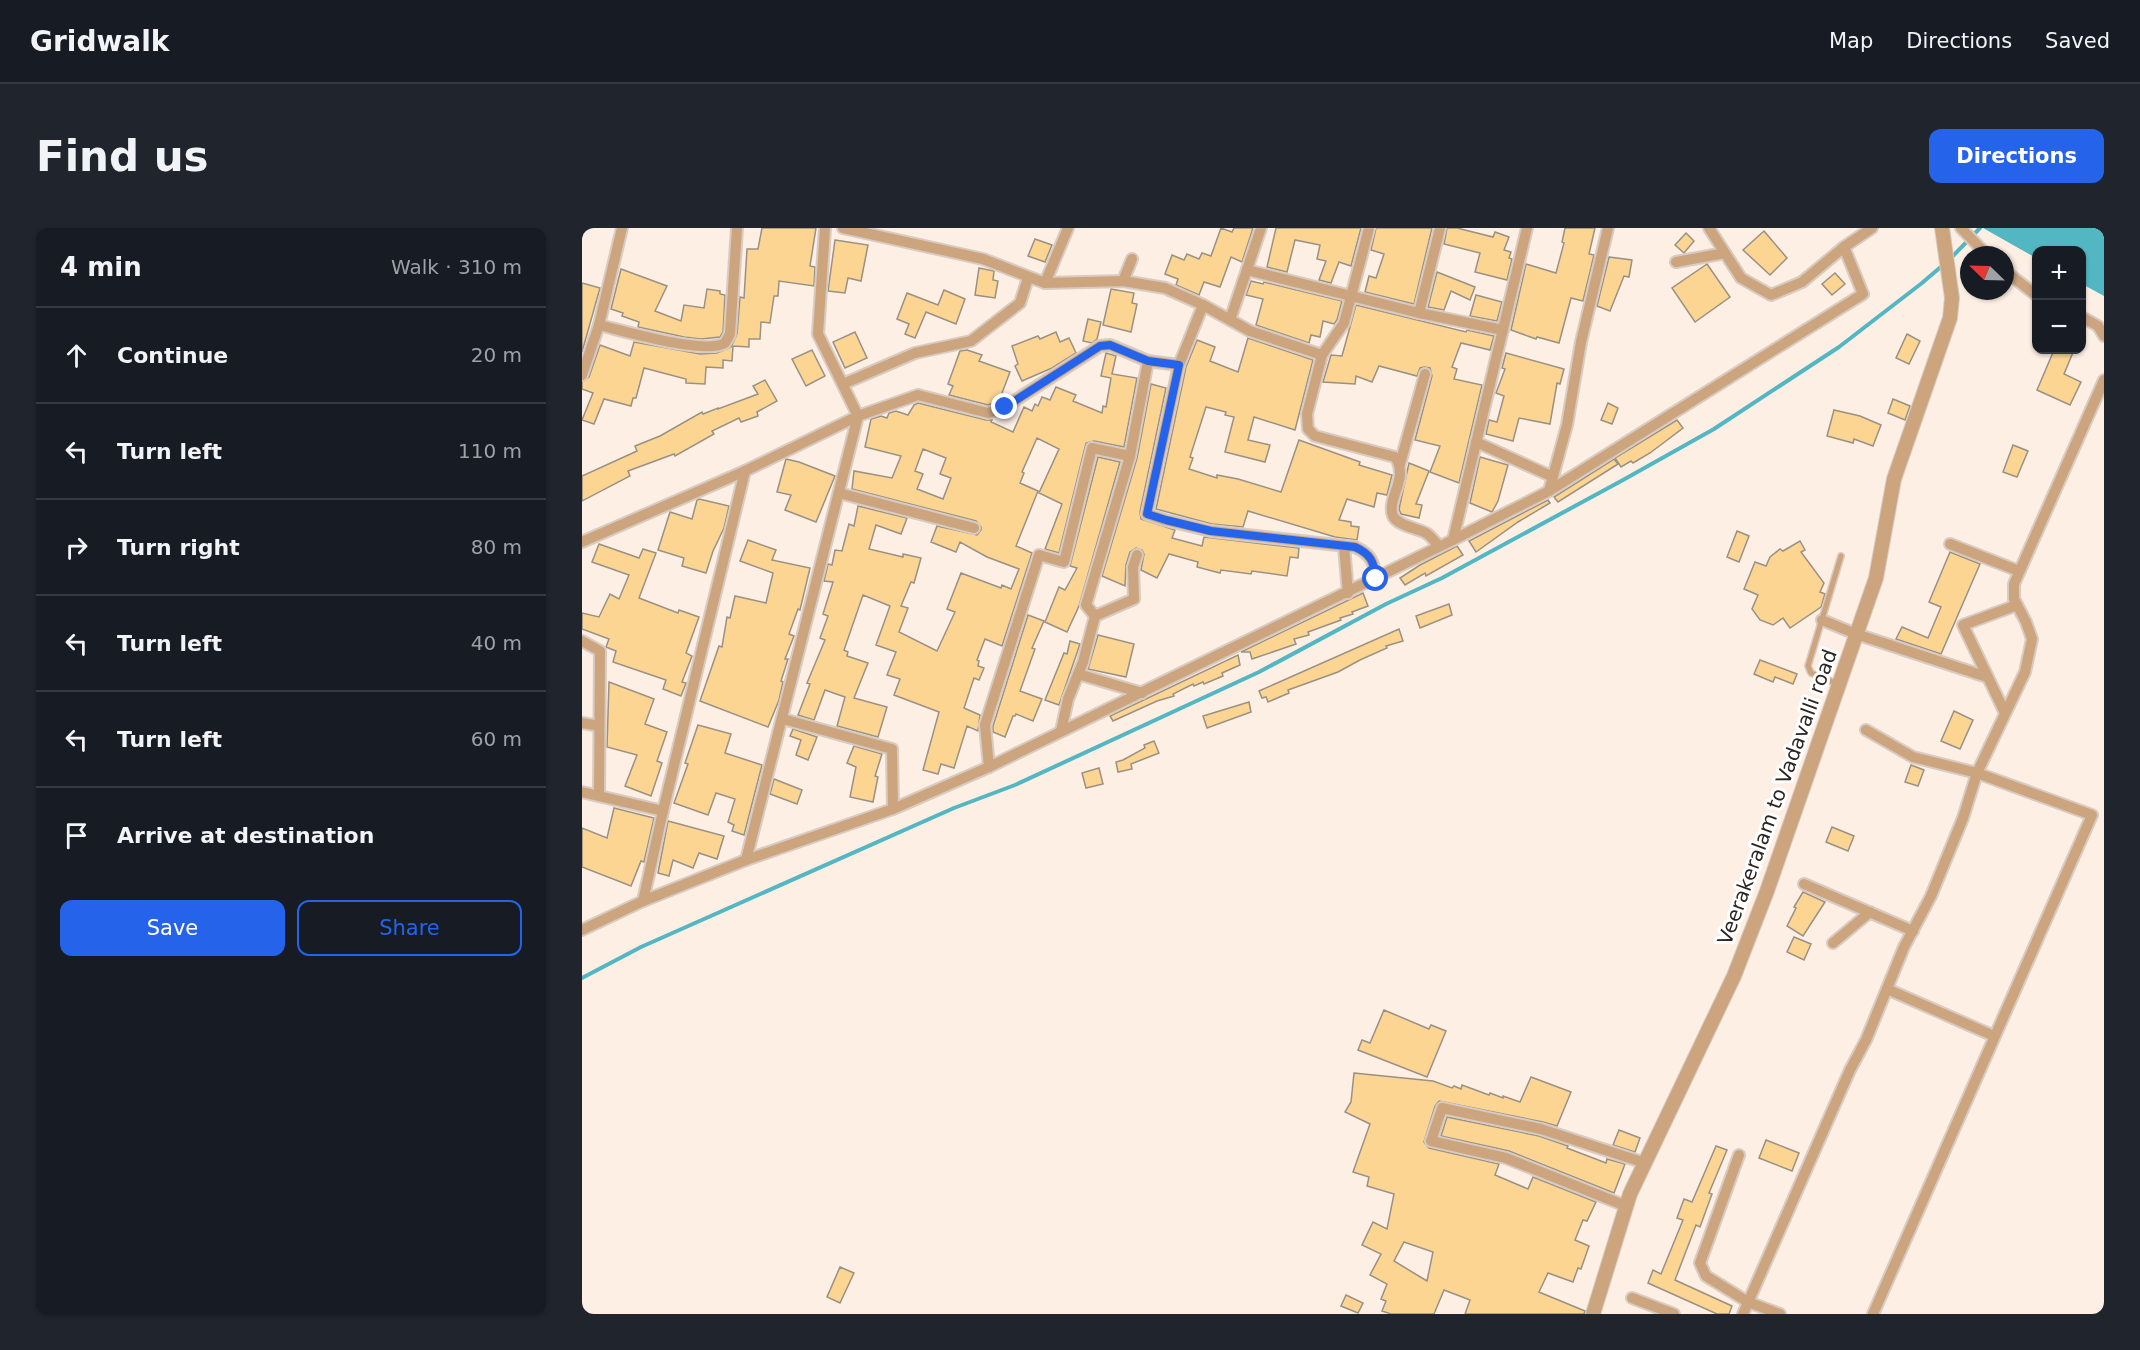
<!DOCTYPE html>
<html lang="en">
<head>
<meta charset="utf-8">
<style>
	:root { --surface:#171b24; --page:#20242c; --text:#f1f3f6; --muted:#9ea1a6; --line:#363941; --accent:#2563eb }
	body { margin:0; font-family:"DejaVu Sans",sans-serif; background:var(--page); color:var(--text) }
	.controls { position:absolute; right:18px; top:18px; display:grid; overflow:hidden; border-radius:12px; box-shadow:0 2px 4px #0004 }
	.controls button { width:54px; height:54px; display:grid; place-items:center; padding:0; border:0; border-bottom:2px solid var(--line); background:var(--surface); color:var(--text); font:30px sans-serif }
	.compass { position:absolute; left:1378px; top:18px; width:54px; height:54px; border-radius:50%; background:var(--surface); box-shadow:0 2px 4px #0004; rotate:293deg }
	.stop { position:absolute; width:18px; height:18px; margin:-14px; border:4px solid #2563eb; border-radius:50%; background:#fff }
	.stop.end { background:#2563eb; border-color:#fff; box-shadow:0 2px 6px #0008 }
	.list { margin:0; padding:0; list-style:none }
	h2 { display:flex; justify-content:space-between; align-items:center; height:78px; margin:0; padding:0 24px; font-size:26px }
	h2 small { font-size:20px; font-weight:400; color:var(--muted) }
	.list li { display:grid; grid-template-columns:39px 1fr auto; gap:18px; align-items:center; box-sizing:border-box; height:96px; padding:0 24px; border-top:2px solid var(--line) }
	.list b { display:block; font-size:22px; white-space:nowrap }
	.list em { font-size:20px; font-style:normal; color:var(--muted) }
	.actions { display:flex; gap:12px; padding:18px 24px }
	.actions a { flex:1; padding:14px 0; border:2px solid var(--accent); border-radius:12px; text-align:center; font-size:21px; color:var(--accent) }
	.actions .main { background:var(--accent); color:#fff }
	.icon { flex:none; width:33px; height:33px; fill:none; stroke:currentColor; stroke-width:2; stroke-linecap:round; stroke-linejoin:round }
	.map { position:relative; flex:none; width:1522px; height:1086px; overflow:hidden; border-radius:12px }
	header { display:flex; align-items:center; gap:36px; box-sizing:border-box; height:84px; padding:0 30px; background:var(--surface); border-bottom:2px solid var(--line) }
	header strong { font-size:28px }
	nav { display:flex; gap:33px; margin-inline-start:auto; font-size:21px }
	.intro { display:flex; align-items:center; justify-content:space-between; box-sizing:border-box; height:144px; padding:0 36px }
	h1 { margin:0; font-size:42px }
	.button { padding:15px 27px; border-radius:12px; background:var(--accent); color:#fff; font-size:21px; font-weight:700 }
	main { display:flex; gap:36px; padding:0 36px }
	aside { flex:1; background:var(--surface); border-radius:12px; box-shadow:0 2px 4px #0004 }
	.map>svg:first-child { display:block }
	.water { fill:#53b7c3 }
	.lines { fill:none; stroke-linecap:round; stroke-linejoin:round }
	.stream { stroke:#53b7c3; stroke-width:4 }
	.building { fill:#fdd593; stroke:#999184; stroke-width:1.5; fill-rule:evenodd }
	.service-casing { stroke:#d8cbc2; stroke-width:8 }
	.minor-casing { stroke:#d8cbc2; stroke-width:14 }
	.tertiary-casing { stroke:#d8cbc2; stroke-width:16 }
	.service { stroke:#cca57f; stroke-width:5 }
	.minor { stroke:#cca57f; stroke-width:10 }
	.tertiary { stroke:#cca57f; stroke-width:14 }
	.route { stroke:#2563eb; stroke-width:8 }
	.labels { text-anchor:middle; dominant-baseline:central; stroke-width:6; stroke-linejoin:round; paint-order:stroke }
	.street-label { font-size:20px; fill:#2a2521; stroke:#fff }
</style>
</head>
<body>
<header>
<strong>Gridwalk</strong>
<nav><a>Map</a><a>Directions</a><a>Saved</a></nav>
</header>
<div class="intro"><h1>Find us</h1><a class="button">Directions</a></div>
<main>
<aside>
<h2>4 min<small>Walk · 310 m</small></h2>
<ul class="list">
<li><svg class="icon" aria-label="ahead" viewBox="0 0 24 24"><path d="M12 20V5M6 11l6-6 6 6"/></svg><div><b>Continue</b></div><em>20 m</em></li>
<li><svg class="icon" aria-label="left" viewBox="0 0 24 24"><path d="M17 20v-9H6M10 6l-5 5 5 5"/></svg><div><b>Turn left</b></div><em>110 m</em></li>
<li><svg class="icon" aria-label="right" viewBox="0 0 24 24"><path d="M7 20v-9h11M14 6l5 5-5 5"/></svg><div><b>Turn right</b></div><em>80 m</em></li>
<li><svg class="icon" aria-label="left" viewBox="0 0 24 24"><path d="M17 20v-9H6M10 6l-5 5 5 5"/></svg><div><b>Turn left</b></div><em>40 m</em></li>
<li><svg class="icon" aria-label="left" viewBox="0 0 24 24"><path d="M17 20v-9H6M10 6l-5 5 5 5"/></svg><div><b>Turn left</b></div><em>60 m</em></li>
<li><svg class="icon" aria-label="arrive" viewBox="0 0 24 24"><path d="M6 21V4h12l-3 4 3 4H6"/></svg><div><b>Arrive at destination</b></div></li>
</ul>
<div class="actions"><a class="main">Save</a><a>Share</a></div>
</aside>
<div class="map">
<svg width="1522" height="1086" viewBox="0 0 1522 1086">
	<rect width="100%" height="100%" fill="#feefe5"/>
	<!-- water -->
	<polygon class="water" points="1401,0 1522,0 1522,68 1500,56 1500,22 1454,22 1454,30"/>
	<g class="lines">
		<!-- stream -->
		<g class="stream">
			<polyline points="1369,30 1398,0"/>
			<polyline points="0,750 59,719 372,580 433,557 677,444 804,376 860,350 1041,252 1132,201 1257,119 1340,55 1361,37"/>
		</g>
	</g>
	<!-- building -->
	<g class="building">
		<polygon points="180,0 234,0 228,38 233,39 232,58 197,53 196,68 192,68 188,95 179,94 178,111 167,111 167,119 151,118 150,133 141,132 141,140 124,139 123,156 104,155 104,151 62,140 54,170 51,170 49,178 22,171 12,196 0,192 11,165 0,161 0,154 7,149 18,117 48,128 52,114 118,126 135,125 149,119 155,106 158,69 162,70 165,21 176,21"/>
		<polygon points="639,0 650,4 652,0 671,0 660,34 649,29 638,59 622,54 617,67 594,57 596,51 583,46 590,27 602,32 605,26 617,31 620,25 629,28"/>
		<polygon points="694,0 779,0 769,38 757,34 749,55 737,52 744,33 735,31 738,17 713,12 705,44 685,39"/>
		<polygon points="794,0 850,0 832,76 783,64 787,48 794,50 802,26 789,22"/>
		<polygon points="865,0 875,0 911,9 913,4 927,9 922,22 929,24 927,30 930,31 925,52 893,44 898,25 862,16"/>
		<polygon points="983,0 1013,0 1007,26 1012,27 1001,73 989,70 977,115 955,109 954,111 929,102 944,36 974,45 982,15 980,14"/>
		<polygon points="1182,3 1205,30 1188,47 1161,22"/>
		<polygon points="1104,5 1112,13 1102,25 1093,17"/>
		<polygon points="453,11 470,17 463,34 446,28"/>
		<polygon points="253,12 286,17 279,53 266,50 263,65 246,63"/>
		<polygon points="1027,29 1050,32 1047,49 1042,48 1028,83 1015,78"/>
		<polygon points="1125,36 1148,69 1113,94 1090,60"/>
		<polygon points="397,40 412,43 411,52 416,53 413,70 393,67"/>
		<polygon points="39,41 85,58 73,83 99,93 102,77 122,80 125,61 138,63 138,66 143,67 141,104 138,109 119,111 102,109 56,99 57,94 40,88 41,85 29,81"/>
		<polygon points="855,44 893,59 888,72 869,63 862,82 846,79"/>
		<polygon points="1253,45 1263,56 1250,67 1240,56"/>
		<polygon points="669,53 681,56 682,54 760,73 755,92 752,96 741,93 738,109 729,107 727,115 674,97 681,71 664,67"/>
		<polygon points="0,55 18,60 0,124"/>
		<polygon points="529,61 552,65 550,75 555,76 549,104 521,97"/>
		<polygon points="362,62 383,71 374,96 344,84 333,110 323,106 327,96 315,91 325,65 356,77"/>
		<polygon points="894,67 920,74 915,93 888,88"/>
		<polygon points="774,77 884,104 885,102 912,108 908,122 879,115 870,139 875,141 872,151 900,157 877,255 848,244 858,218 833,212 850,148 848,140 842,139 838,140 835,148 797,138 790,154 774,148 773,156 741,154 749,127 760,128"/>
		<polygon points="506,91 519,94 515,111 510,115 501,113"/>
		<polygon points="273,104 285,130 263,140 251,114"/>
		<polygon points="474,104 478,114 487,110 494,125 470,140 440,153 433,138 436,136 430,118 456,108 458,111"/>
		<polygon points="1325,106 1338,113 1327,136 1314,130"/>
		<polygon points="666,110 731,132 713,202 672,189 666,212 688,217 683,234 643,224 652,189 643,187 644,184 624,179 608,229 611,230 607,241 635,250 635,247 656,251 699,264 717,212 778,234 777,237 810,247 805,267 795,265 792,279 765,271 757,292 769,294 769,298 777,299 775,312 753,309 666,283 661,299 630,296 574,281 604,139 615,112 633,119 628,133 656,144"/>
		<polygon points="230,122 243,148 224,158 210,131"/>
		<polygon points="385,122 400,127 397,133 428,144 417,173 406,177 367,167 371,158 366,156 378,123"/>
		<polygon points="1472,122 1492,122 1482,146 1499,154 1488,177 1455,162"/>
		<path d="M524 125 534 128 530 146 555 150 542 219 512 213 504 215 477 325 463 321 480 276 457 265 477 221 455 210 440 244 442 245 438 255 456 263 434 318 450 325 420 418 403 411 395 432 397 433 396 438 402 440 397 452 392 450 382 480 398 487 396 503 385 498 372 540 359 536 356 546 341 542 357 484 312 467 318 451 305 447 314 424 294 417 308 378 281 367 262 422 266 424 265 428 286 435 272 470 305 479 296 509 255 498 263 469 243 462 232 492 216 487 228 456 225 455 243 412 238 410 246 388 241 386 251 354 242 353 246 336 250 337 253 322 260 323 267 296 272 298 276 278 325 290 319 306 294 297 287 321 321 329V326L339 330 332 355 329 354 319 378 326 380 317 404 355 423 373 384 365 381 379 345 419 360 420 357 429 361 437 341 405 329 378 314 374 324 349 314 355 298 395 307 399 302V299L394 293 270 261 272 243 310 250 319 228 283 219 289 191 299 188 305 190 307 185 314 183 326 187 332 177 336 175 404 192H410L409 194 431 204 442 179 450 183 453 176 456 178 460 169 468 172 474 159 494 167 491 173 520 185 521 178 524 179 529 150 519 148ZM341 221 364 230 358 246 369 250 361 271 335 261 341 246 333 243Z"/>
		<polygon points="924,125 982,141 978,156 975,155 968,196 937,190 931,213 904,206 907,192 915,194 922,168 914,165 923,141 920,140"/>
		<polygon points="183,152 195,173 175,184 176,188 159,194 157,190 130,203 132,206 93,228 92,226 46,243 48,248 0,273 0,248 55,223 53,218 78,208 120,184 121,186 136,180 136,181 176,166 171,158"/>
		<polygon points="569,156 584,160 558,284 559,291 593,302 590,310 620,318 622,309 717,320 716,330 708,329 705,348 670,343 669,346 639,342 638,345 615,339 616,334 587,326 575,350 559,342 562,326 560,322 554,320 548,324 544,337 543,358 520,348 555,230"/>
		<polygon points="1311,171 1328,178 1323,192 1306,185"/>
		<polygon points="1026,175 1036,180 1030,196 1019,192"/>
		<polygon points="1252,182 1278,188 1299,197 1291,218 1272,211 1271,215 1245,208"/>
		<polygon points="1095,192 1101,200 1068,225 1051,235 1049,233 1039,239 1033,230"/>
		<polygon points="1431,217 1446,223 1435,249 1421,244"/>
		<polygon points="516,229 538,234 497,378 485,404 463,394 477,359 483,362 495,340 488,338"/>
		<polygon points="898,229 926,237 916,273 910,284 888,275"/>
		<polygon points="204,231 217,234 253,248 234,294 203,282 209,267 195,264"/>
		<polygon points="1032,231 1036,236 976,274 972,269"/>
		<polygon points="827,235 847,243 834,276 840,277 837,290 819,286 817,281"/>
		<polygon points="117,271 147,278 142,300 131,323 124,345 100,338 102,330 76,322 88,284 110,291 115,272"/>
		<polygon points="966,272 968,275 936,294 894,324 887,313"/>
		<polygon points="1155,303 1167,308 1157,334 1145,329"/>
		<polygon points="166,312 194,322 190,332 228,340 218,382 216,381 207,406 212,408 203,431 206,431 199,453 201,454 197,472 186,499 118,473 137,418 140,419 145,389 148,390 153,368 184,375 191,345 158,333"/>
		<polygon points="1218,313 1223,322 1219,324 1242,355 1238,364 1243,366 1239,379 1208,400 1201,390 1191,397 1178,392 1170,381 1176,367 1162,361 1173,334 1184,338 1188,329 1198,321 1201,323"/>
		<polygon points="17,316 57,330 61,321 74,325 57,370 96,385 97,382 117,389 104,425 110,428 100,454 104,455 99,468 81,461 84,452 31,434 34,423 24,419 27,411 0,401 0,385 17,389 28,366 37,371 47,347 10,334"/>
		<polygon points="875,318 881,327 844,348 843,345 823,357 818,350 838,337"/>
		<polygon points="1368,324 1398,336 1359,426 1314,411 1320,399 1346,410 1359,379 1347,374"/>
		<polygon points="781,365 786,378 770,384 771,386 758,390 759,392 726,404 727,407 712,411 714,416 670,431 668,424 659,424"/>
		<polygon points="867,376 870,387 838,400 834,388"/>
		<polygon points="446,387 462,393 450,420 453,421 438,463 460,471 451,493 434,486 433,488 431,488 423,509 411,504 411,498"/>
		<polygon points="817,401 821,413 804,418 805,420 778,432 756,444 706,462 707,465 686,474 684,469 680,470 677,463"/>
		<polygon points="516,407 552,416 544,449 506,441"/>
		<polygon points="488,413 498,416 477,477 463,472 482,425 485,426"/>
		<polygon points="656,427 658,437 640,445 641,448 622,456 621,454 612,458 611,456 591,466 592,468 575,473 531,493 528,488"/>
		<polygon points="1178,432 1215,446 1211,456 1193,449 1191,454 1172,446"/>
		<polygon points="27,454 72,471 63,496 85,504 75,533 80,535 69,568 43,558 55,527 25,519"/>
		<polygon points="667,474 669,484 625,500 621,488"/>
		<polygon points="1372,483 1391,492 1378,521 1359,513"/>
		<polygon points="116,497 149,506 143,525 180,537 162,607 150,603 152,597 146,594 153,571 134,565 126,587 92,575 106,536 103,535"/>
		<polygon points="211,501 235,509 226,532 214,527 219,512 208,508"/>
		<polygon points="572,513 577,525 549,536 550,541 536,544 534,534 541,532 563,520 562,517"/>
		<polygon points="272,518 300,526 293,548 296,549 291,574 268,569 274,539 265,535"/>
		<polygon points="1329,537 1342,542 1336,558 1323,554"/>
		<polygon points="517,540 521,556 504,560 500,545"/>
		<polygon points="192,551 220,562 215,576 188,566"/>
		<polygon points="32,580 72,590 62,634 59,633 49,658 0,639 0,600 25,610"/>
		<polygon points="86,593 142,608 135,631 117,625 111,640 91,632 87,648 76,645"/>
		<polygon points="1250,599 1272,608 1266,623 1244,614"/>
		<polygon points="1221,664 1243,674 1221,708 1205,698 1214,680 1212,679"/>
		<polygon points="1212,709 1229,716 1222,732 1205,724"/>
		<polygon points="802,782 847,801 849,797 864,803 845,849 776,822 780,812 788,815"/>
		<path d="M772 845 851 853 870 860 872 858 879 861 880 857 907 867 908 865 921 870V868L938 874 949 849 989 864 975 898 961 894 857 873 853 878 842 914 847 920 917 936 913 947 946 961 951 949 1014 974 1005 993 1001 992 993 1012 1007 1018 999 1041 996 1040 991 1054 966 1045 957 1064 1003 1083 1002 1086H883L888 1072 862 1062 852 1086H809L800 1083 804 1073 799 1071 805 1056 788 1047 799 1026 780 1017 791 994 805 1001 812 966 785 958 787 949 771 944 788 896 763 884 769 874ZM822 1014 851 1024 845 1053 812 1033Z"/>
		<polygon points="865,889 957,908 986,918 985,920 1024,935 1025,931 1043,936 1032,965 927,923 859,908"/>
		<polygon points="1037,902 1058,910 1053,924 1031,917"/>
		<polygon points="1184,912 1217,925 1210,943 1177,930"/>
		<polygon points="1134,918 1145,922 1127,965 1130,966 1118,999 1114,997 1093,1052 1150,1078 1147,1086 1135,1086 1066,1055 1071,1042 1079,1046 1101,992 1095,990 1102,971 1110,974"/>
		<polygon points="258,1039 272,1045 258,1075 245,1069"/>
		<polygon points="764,1067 781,1075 776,1085 759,1078"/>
	</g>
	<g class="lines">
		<defs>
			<polyline id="service" points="1256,456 1229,445 1226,438 1259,328"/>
			<g id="minor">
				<polyline points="243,0 236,106 276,188 336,167 406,185 423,179 518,118 528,117 566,133 597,137"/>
				<polyline points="261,0 401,31 463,55 541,53 583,60 621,77 668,103 740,127"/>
				<path d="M787 0 762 95 740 127 725 186 726 201 733 208 813 229C828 250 804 270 811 288 816 298 835 300 844 305 849 308 853 314 857 318"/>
				<polyline points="1127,0 1159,50 1189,67 1220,54 1262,19"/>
				<polyline points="1379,0 1405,27"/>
				<polyline points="1094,34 1143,25"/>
				<polyline points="665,42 837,85 921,102"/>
				<polyline points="1423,43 1454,67"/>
				<polyline points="541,53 550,31"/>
				<polyline points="463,55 486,0"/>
				<path d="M621 77 597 137 565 286 583 292 629 303 773 319C789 326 792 334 794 351"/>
				<polyline points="837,85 858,0"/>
				<polyline points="1500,89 1516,98 1522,108"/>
				<polyline points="648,92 679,0"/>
				<polyline points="17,97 40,0"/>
				<path d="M0 147 17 97C42 103 123 127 143 115L148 106 155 0"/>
				<polyline points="261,156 333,125 389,113 438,75 446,50"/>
				<polyline points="894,214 971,249"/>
				<polyline points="818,236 843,146"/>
				<polyline points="967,263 985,197 999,114 1026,0"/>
				<polyline points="257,265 392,300"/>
				<polyline points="871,312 945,0"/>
				<polyline points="0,314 163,243 276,188 164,632 61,673 0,702"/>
				<polyline points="1368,316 1437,343"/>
				<polyline points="762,318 766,365"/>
				<polyline points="513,388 552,371 551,339 555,327"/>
				<polyline points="1240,392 1274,406 1405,449"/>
				<polyline points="0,413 18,423 17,568"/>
				<polyline points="496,446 560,465"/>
				<polyline points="1423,485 1381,397 1435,377"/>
				<polyline points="201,491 310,521 311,581"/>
				<polyline points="0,495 17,498"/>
				<polyline points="1284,502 1331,529 1395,545 1510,587 1291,1086"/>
				<polyline points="479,503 486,471 501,434 513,388 504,377 548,228 566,133"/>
				<polyline points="407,539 403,497 457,327 482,334 510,220 548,228"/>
				<polyline points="0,564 81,583 163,243"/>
				<polyline points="164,632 311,581 407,539 871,312 967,263 1281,66 1262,19 1290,0"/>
				<polyline points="1222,656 1331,703"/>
				<polyline points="61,673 81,583"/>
				<polyline points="1251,715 1288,684"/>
				<polyline points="1305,761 1412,808"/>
				<polyline points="1157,927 1118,1035 1124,1048 1166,1074 1198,1086"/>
				<polyline points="1044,978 924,930 849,913 860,880 959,901 1063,935"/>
				<polyline points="1050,1070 1092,1086"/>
				<polyline points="1161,1086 1268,842 1284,812 1322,719 1349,668 1381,590 1395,545 1443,444 1450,411 1444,394 1432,371 1432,356 1522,152"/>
			</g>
			<polyline id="tertiary" points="1011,1086 1048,966 1152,748 1185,663 1294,350 1312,251 1368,90 1370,70 1360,0"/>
		</defs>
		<!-- service casing -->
		<use href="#service" class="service-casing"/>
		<!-- minor casing -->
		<use href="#minor" class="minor-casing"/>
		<!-- tertiary casing -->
		<use href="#tertiary" class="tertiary-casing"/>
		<!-- service -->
		<use href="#service" class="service"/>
		<!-- minor -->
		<use href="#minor" class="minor"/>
		<!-- tertiary -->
		<use href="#tertiary" class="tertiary"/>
	</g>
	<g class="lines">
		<!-- route -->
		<path class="route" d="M423 179 518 118 528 117 566 133 597 137 565 286 584 292 629 303 773 319C789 326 792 334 794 351"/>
	</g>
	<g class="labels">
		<!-- street labels -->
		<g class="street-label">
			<text transform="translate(1195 569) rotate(-70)">Veerakeralam to Vadavalli road</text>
		</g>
	</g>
</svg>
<div class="controls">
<button>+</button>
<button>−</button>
</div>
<svg class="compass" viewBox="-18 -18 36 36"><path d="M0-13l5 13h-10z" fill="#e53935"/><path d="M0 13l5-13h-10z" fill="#9ea1a6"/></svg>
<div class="stop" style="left:794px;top:351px"></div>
<div class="stop end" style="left:423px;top:179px"></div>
</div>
</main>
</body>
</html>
